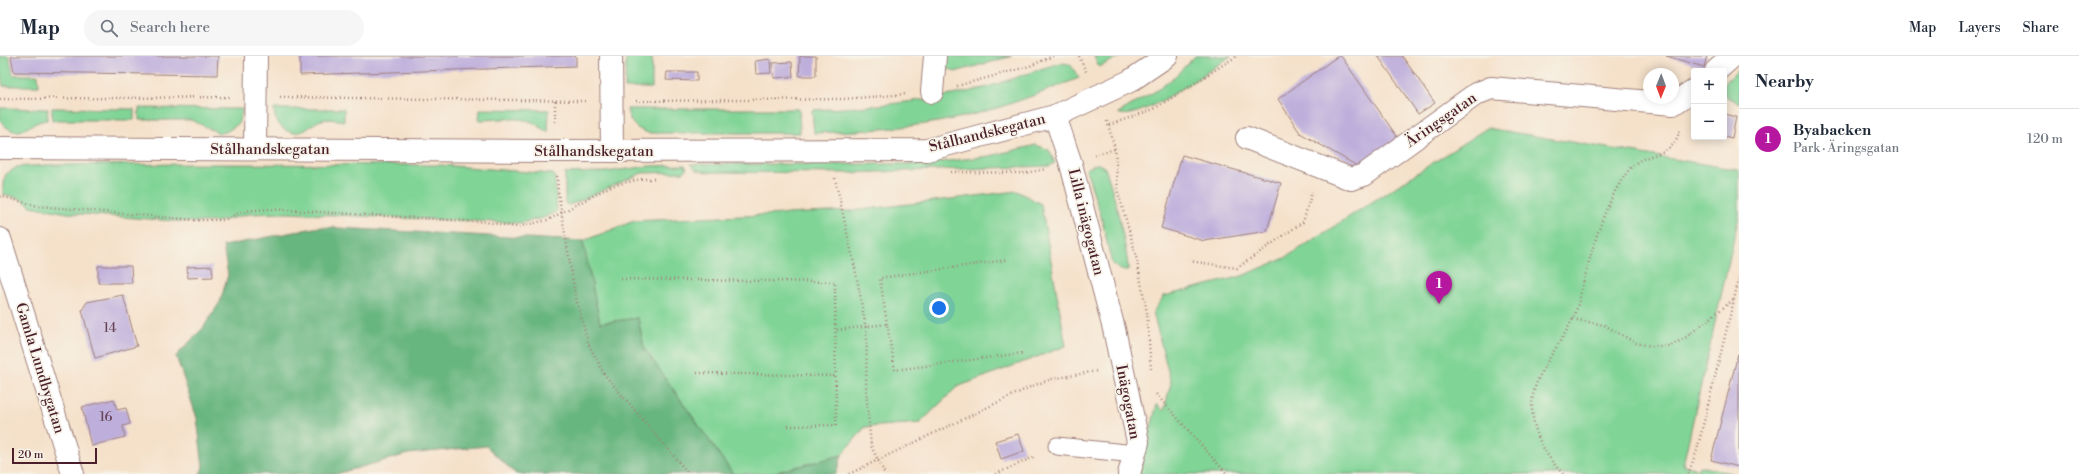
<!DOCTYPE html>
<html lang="en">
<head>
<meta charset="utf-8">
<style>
	:root { --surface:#fff; --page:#f6f6f7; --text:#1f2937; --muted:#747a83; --line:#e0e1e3; --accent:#b5179e }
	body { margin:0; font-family:"Libre Bodoni",serif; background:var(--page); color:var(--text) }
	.controls { position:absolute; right:12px; top:12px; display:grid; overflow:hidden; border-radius:4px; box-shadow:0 2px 10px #0003 }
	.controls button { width:36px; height:36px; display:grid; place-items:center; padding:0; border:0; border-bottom:1px solid var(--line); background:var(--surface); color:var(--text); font:20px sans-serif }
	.compass { position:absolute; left:1643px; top:12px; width:36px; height:36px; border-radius:50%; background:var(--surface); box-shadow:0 2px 10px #0003; rotate:181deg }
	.scale { position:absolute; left:12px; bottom:10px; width:85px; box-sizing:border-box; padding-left:4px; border:2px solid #4a1f2b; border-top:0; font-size:11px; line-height:14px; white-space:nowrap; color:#4a1f2b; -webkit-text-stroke:3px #f7f3e8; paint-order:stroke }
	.you { position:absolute; left:939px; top:252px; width:14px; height:14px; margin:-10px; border:3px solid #fff; border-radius:50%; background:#1a73e8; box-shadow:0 0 0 6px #1a73e833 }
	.badge { display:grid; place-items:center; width:26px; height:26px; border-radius:50%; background:var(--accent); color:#fff; font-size:13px; font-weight:700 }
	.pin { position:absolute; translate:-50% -33px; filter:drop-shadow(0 1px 2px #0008) }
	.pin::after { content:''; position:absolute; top:21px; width:14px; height:12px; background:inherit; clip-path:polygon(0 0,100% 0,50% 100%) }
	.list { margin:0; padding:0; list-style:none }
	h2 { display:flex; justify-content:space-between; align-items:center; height:52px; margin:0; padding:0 16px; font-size:17px }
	h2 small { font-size:13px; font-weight:400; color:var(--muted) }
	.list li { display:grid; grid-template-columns:26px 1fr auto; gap:12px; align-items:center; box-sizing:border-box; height:60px; padding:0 16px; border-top:1px solid var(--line) }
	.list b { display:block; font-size:15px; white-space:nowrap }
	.list p { margin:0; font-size:13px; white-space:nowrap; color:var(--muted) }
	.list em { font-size:13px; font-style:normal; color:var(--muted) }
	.icon { flex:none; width:22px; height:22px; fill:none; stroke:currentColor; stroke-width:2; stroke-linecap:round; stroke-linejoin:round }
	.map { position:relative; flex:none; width:1739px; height:418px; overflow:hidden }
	header { display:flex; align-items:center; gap:24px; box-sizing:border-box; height:56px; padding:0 20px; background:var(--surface); border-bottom:1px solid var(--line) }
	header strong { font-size:19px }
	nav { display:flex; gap:22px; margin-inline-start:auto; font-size:14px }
	.search { width:280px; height:36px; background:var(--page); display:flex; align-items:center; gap:10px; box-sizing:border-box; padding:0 14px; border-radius:22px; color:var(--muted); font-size:15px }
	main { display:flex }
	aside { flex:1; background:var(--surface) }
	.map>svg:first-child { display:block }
	.green { fill:#80d496; stroke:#657a60 }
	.forest { fill:#68b67f; stroke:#596a55 }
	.building { fill:#beaedb }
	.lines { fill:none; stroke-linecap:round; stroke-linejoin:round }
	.lane-casing { stroke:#a0807a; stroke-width:19 }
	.street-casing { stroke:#a0807a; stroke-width:24 }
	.path { stroke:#a0807a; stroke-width:2.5; stroke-dasharray:1 3; stroke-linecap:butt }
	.lane { stroke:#fff; stroke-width:17 }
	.street { stroke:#fff; stroke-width:22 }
	.labels { text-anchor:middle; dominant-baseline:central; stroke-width:3.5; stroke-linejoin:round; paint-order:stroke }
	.number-label { font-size:13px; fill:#674357 }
	.street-label { font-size:15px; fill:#4a1f2b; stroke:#f7f3e8 }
</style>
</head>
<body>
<header>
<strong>Map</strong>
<div class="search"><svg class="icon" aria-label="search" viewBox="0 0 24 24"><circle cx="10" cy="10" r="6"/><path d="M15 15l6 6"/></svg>Search here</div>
<nav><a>Map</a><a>Layers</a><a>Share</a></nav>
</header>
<main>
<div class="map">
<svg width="1739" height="418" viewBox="0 0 1739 418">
	<rect width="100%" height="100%" fill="#f7f3e8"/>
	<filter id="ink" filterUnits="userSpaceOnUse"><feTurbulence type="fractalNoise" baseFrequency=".025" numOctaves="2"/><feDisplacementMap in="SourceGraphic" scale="8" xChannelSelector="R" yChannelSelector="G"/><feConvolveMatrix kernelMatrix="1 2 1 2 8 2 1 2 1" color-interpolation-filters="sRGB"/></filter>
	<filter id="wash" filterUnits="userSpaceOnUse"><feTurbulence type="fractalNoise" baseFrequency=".012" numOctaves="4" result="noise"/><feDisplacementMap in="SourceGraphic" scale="16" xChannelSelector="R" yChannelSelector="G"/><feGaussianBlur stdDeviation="0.9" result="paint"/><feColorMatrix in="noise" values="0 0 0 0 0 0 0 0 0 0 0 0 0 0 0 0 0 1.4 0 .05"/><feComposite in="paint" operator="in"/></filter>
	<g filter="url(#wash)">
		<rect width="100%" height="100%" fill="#f5e1ca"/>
		<!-- green -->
		<g class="green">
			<polygon points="0,0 9,0 13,19 38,19 39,30 3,30 0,15"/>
			<polygon points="626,0 652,0 652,32 625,32"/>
			<polygon points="942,0 1012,0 955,16 950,13 941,15"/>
			<polygon points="1094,0 1122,0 1099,11"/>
			<path d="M1195 0H1231C1212 12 1136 69 1118 57L1154 36 1172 23Z"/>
			<path d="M1061 7 1070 8 1079 22C1041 37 1003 52 963 61 914 72 864 75 814 77L812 54C868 51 922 46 976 34 1005 27 1033 14 1061 7Z"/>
			<polygon points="1739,13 1739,47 1724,39 1724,28"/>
			<path d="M0 52 48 53 47 64C27 66 18 88 0 64Z"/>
			<polygon points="52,52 134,53 134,64 52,64"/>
			<polygon points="139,52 234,53 243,53 238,68 226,76 219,77 191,64 139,64"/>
			<path d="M274 53H344V65C337 64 328 62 322 64 315 65 309 73 303 75 287 81 274 68 274 53Z"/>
			<path d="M480 53 549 54 548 76C542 74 539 69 532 66 517 60 495 64 479 64Z"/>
			<path d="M627 53H799L800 77H648C635 73 629 66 627 53Z"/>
			<polygon points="1487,72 1739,114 1739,160 1683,409 1698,413 1699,410 1735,418 1139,418 1157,348 1164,355 1171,327 1153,256 1164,240 1242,220 1285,202"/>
			<polygon points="1036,89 1049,94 1055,107 1050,110 847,117 708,116 697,114 690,108 924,108 990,100"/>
			<polygon points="208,108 441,109 553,118 555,122 557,155 543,162 520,167 287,157 249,158 217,166 189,166 67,157 31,150 21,143 3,138 3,127 6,118 17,111 47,109"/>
			<path d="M1096 108C1099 108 1102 109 1104 111 1111 121 1129 201 1128 214H1121L1112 208 1101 160 1086 113Z"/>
			<polygon points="685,109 687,113 684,116 642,117 575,147 568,149 565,147 565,117 605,116 650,110"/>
			<polygon points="1017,135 1041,148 1066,290 957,331 920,367 865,371 842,399 769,418 733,418 644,292 638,262 600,267 583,185 634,165 851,155"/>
		</g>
		<!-- forest -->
		<g class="forest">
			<polygon points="319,171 583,185 600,267 638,262 644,292 733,418 516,418 486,390 408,398 336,418 200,418 203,411 197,362 176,300 203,272 220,246 228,219 223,190"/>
			<polygon points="842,399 836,418 769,418"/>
		</g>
		<g id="blocks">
			<!-- building -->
			<g class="building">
				<polygon points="11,0 218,0 217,19 14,16"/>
				<polygon points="300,0 576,0 576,10 300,19"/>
				<polygon points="800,0 816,0 816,20 799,20"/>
				<polygon points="1338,0 1341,0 1398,82 1359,111 1300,77 1278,43"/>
				<polygon points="1378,0 1402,0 1435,47 1418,58"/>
				<polygon points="1666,0 1707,0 1704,11"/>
				<polygon points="770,3 771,17 756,18 755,5"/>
				<polygon points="792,6 793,21 774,22 773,7"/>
				<polygon points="667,16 697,16 697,25 666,24"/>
				<polygon points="1724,58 1736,61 1732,82 1724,80"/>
				<polygon points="1182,99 1281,127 1267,175 1204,185 1161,172"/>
				<polygon points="98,210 131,210 132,227 98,227"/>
				<polygon points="212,210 213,221 188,222 187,211"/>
				<polygon points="123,239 137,290 95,302 82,254 87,246"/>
				<polygon points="1738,298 1739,298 1739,411 1711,404"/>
				<polygon points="114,343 117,354 126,352 130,368 123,370 125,381 91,390 82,351"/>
				<polygon points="1018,378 1024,395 1001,403 995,385"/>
			</g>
		</g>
	</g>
	<g filter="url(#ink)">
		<use href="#blocks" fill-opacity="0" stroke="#a0807a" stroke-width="1"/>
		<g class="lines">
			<defs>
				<polyline id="lane" points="1057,390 1135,398"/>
				<g id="street">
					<polyline points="611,0 612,95"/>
					<polyline points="1716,15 1733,0"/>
					<polyline points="932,36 935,0"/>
					<polyline points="1055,60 1071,108 1114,273 1138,386 1129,418"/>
					<polyline points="1247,82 1351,123 1364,119 1476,38 1491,32 1673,48 1694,34"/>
					<polyline points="0,92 556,95 927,94 1055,60 1130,25 1167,0"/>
					<polyline points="255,92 256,0"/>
					<polyline points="0,183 73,418"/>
				</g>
			</defs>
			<!-- lane casing -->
			<use href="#lane" class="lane-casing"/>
			<!-- street casing -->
			<use href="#street" class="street-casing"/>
			<!-- path -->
			<g class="path">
				<polyline points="1079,0 1087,18"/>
				<polyline points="957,30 1030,10 1053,0"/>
				<polyline points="280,41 585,45"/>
				<polyline points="0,43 229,41"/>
				<polyline points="555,45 555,69"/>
				<polyline points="636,45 844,43 907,38"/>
				<polyline points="1107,65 1115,93 1118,136 1135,195 1147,257 1151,313"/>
				<polyline points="1109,69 1154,53 1237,0"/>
				<polyline points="1094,99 1115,93"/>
				<polyline points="951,116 1025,117 1046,113"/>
				<polyline points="557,120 558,135 575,238 588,287 604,318 689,418"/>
				<polyline points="835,122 856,217 867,278 866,334 871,390 885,418"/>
				<polyline points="0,140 38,150 195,164 224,164 243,155 269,153 486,166 517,171 548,164 611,130 641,123 654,123"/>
				<polyline points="1189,205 1237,212 1303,166 1312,136"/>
				<polyline points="621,223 835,226 836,369 788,370"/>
				<polyline points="1573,263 1604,269 1636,287 1652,290 1670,290 1685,282 1733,244"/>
				<polyline points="887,268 880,222 1006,204"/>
				<polyline points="837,274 887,268 895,314 1023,297"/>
				<polyline points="697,317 836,320"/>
				<polyline points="1156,338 1227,418"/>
				<polyline points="849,418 1032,330 1052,323 1097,315"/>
				<polyline points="996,418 1036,400"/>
				<path d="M1563 418C1545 399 1533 378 1532 351 1531 320 1560 291 1572 264 1578 253 1580 239 1583 227 1594 188 1604 147 1628 115 1646 91 1673 107 1680 72"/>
				<polyline points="1688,418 1697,394 1739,223"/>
			</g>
			<!-- lane -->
			<use href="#lane" class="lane"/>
			<!-- street -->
			<use href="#street" class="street"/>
		</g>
	</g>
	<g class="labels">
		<!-- number labels -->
		<g class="number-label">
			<text x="110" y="272">14</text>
			<text x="106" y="361">16</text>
		</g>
		<!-- street labels -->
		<g class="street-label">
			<text transform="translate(1441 64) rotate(-35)">Äringsgatan</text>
			<text transform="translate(987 77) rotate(-14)">Stålhandskegatan</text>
			<text x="270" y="93">Stålhandskegatan</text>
			<text x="594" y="95">Stålhandskegatan</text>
			<text transform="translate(1086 166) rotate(76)">Lilla inägogatan</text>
			<text transform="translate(40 312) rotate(73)">Gamla Lundbygatan</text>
			<text transform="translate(1128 346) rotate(79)">Inägogatan</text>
		</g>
	</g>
</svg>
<div class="controls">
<button>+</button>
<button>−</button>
</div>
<svg class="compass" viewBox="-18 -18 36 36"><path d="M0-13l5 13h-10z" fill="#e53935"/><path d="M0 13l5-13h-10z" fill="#747a83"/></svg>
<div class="scale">20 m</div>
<div class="you"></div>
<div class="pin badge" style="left:1439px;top:248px">1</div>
</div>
<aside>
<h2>Nearby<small></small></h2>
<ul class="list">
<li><span class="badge">1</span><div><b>Byabacken</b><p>Park · Äringsgatan</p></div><em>120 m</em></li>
</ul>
</aside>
</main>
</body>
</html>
